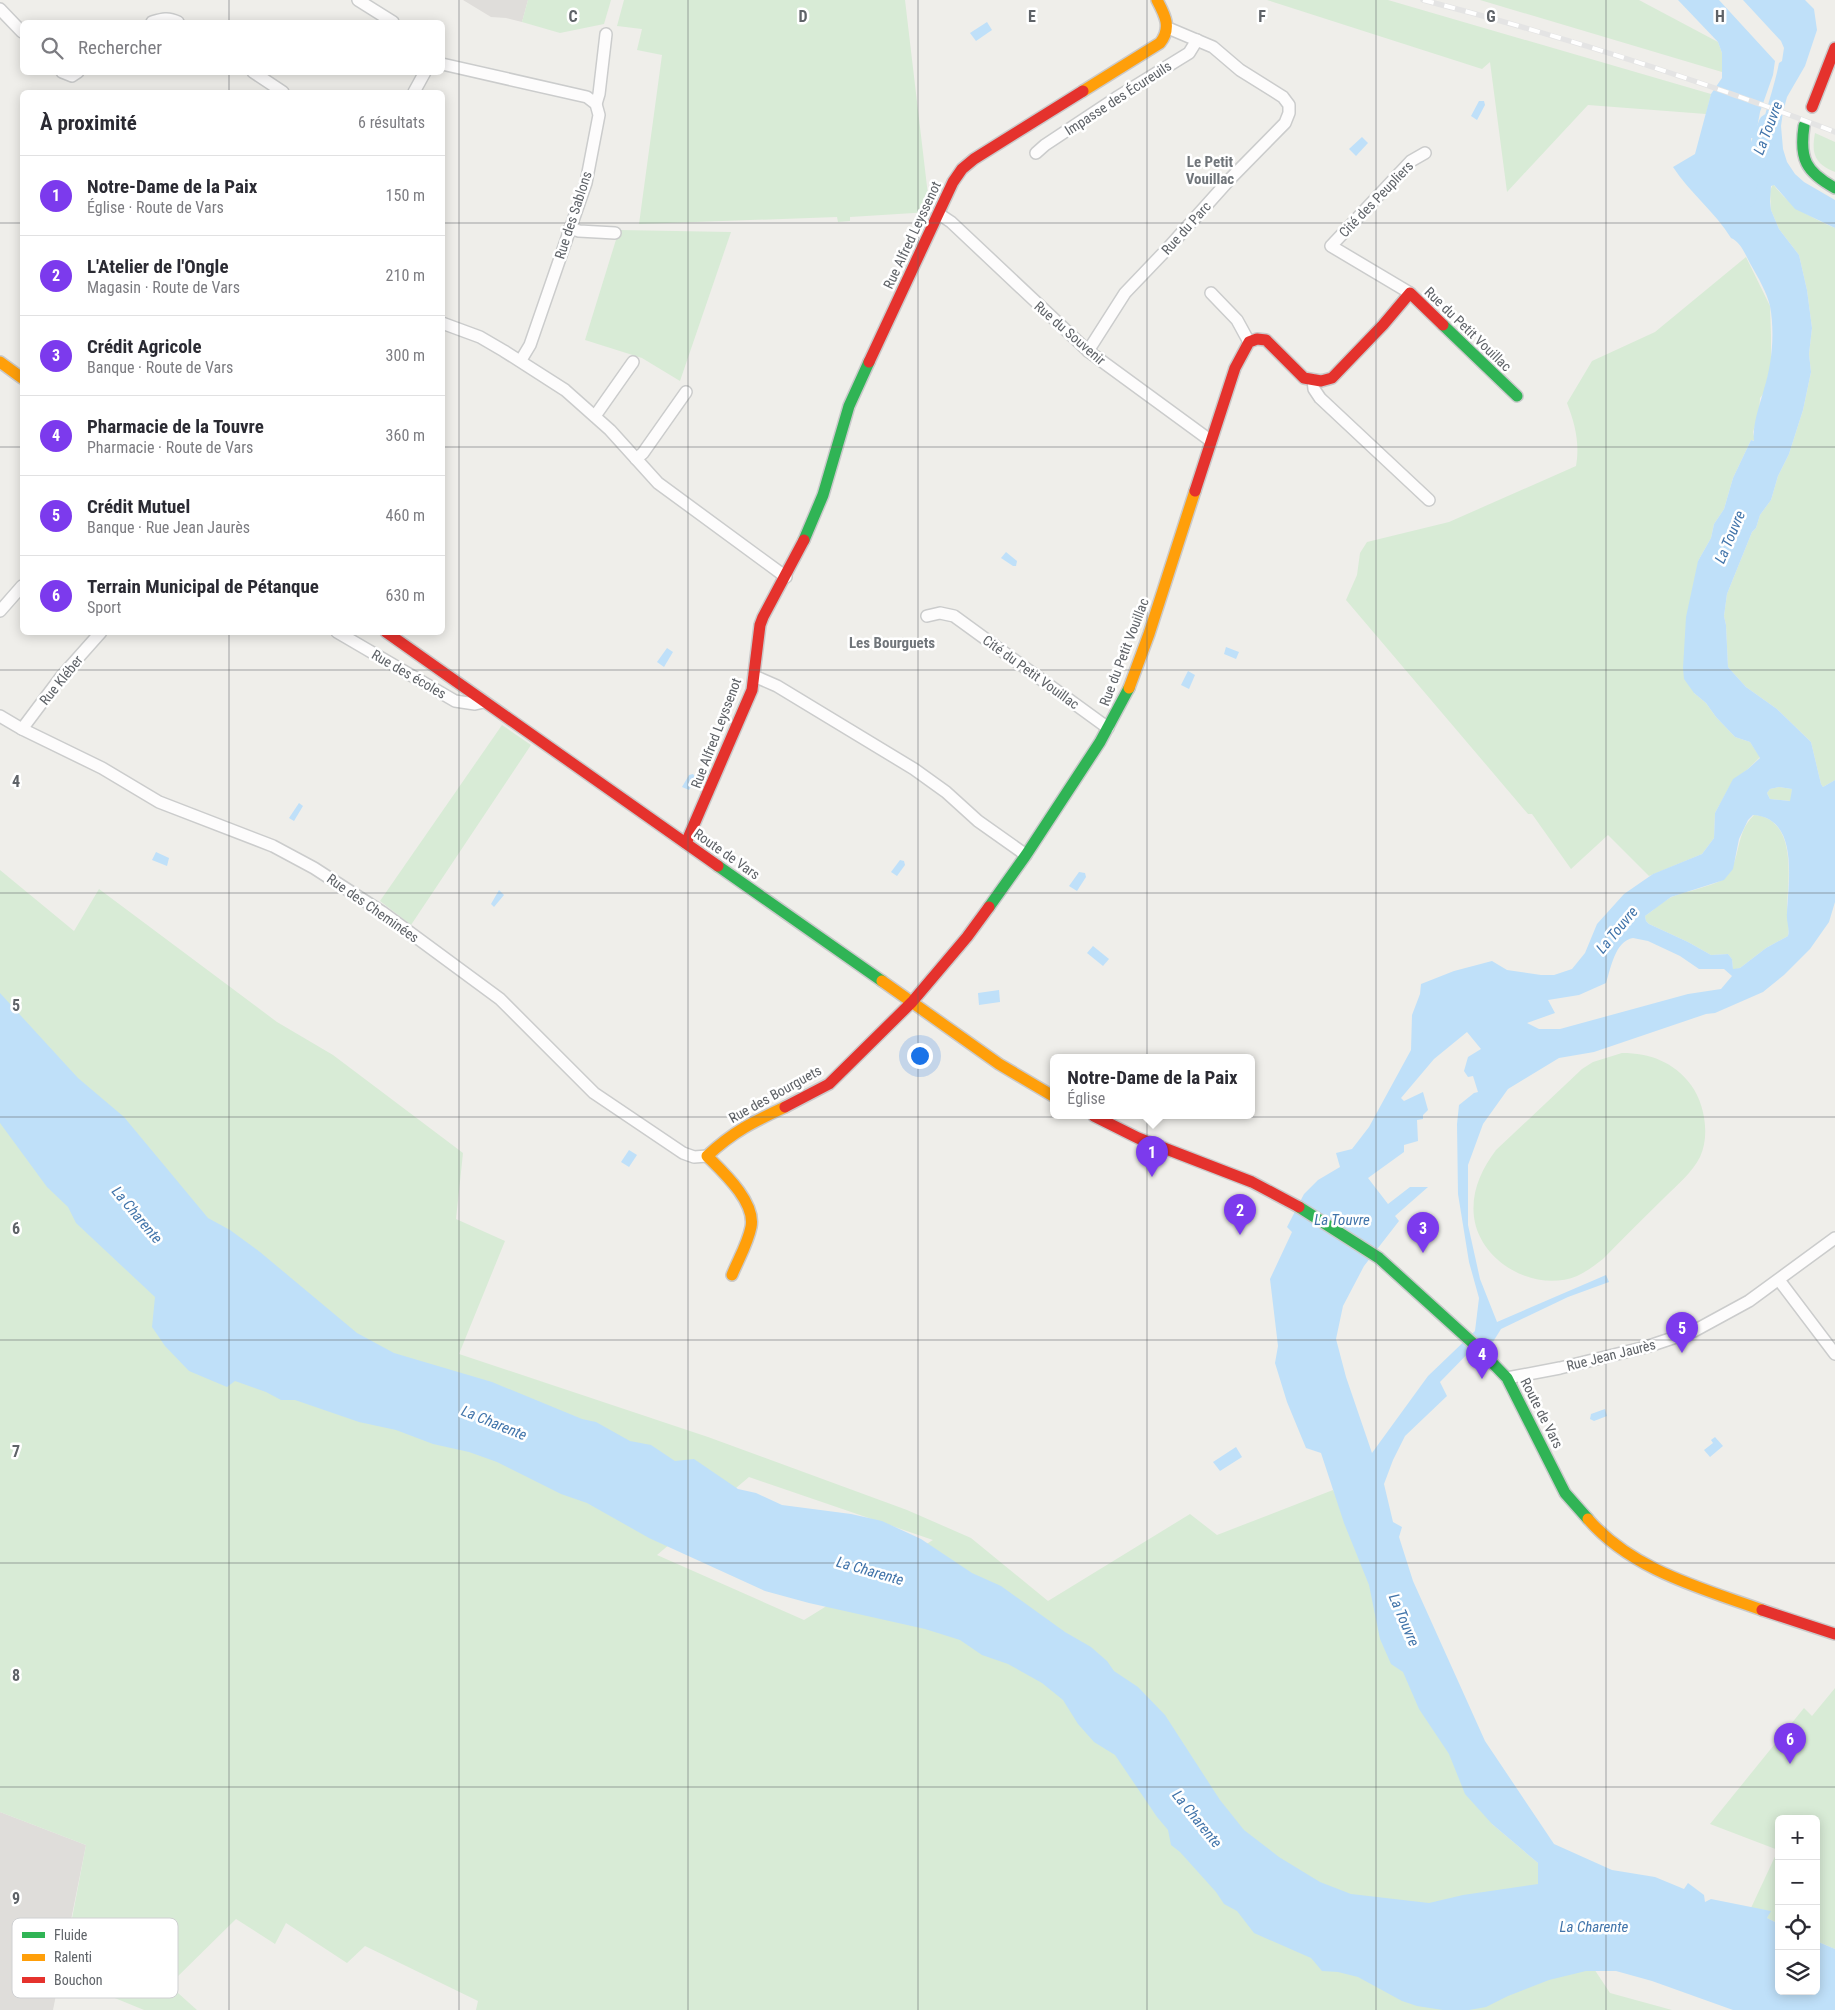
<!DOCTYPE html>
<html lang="fr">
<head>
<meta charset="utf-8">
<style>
	:root { --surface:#fff; --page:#f2f2f3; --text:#2b2b33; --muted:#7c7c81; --line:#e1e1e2; --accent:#7c3aed }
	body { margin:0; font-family:"Roboto Condensed",sans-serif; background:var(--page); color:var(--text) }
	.controls { position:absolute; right:15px; bottom:15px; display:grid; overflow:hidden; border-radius:8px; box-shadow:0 2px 12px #0003 }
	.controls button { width:45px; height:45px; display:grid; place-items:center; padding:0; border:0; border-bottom:1px solid var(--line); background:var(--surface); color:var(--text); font:25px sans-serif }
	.you { position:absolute; left:919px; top:1055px; width:18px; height:18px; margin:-12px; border:4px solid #fff; border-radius:50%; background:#1a73e8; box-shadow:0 0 0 8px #1a73e833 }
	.badge { display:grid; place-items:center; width:32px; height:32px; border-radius:50%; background:var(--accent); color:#fff; font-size:16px; font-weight:700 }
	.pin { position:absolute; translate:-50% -41px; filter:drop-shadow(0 1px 2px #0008) }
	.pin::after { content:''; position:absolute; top:26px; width:18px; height:15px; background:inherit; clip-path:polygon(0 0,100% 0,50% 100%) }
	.popup { position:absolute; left:1050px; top:1054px; width:205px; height:65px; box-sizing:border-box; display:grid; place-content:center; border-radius:8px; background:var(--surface); filter:drop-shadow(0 1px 4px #0005); font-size:16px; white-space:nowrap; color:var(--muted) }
	.popup b { font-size:19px; color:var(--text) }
	.popup::after { content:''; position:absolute; left:50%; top:100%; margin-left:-10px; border:10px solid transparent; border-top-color:var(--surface) }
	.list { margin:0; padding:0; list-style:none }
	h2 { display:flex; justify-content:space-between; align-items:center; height:65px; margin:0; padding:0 20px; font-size:21px }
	h2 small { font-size:16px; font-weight:400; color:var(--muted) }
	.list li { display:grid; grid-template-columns:32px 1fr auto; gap:15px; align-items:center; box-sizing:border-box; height:80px; padding:0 20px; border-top:1px solid var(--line) }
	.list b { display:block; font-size:19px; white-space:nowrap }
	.list p { margin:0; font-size:16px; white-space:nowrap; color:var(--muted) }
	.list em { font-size:16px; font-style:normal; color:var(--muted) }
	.icon { flex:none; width:28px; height:28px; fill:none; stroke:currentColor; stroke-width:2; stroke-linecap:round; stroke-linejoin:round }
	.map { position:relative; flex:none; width:1835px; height:2010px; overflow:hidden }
	.search { position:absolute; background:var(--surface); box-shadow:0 2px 12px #0003; left:20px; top:20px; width:425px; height:55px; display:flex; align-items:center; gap:12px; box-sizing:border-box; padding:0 18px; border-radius:8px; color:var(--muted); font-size:19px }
	.panel { position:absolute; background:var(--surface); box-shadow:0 2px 12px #0003; left:20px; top:90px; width:425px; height:545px; border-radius:8px }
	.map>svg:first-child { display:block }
	.industrial { fill:#dfddda }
	.green { fill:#d8ebd6; fill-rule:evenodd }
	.water { fill:#bfe0f9; fill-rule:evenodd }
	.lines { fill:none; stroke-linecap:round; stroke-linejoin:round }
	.river { stroke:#bfe0f9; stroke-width:21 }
	.street-casing { stroke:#cbcccc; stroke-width:14 }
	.fast-casing { stroke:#cacacb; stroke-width:14 }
	.slow-casing { stroke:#cacacb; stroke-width:14 }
	.jam-casing { stroke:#cacacb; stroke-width:14 }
	.street { stroke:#fdfcfc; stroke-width:11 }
	.fast { stroke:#30b455; stroke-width:11 }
	.slow { stroke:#ff9f0a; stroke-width:11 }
	.jam { stroke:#e5322d; stroke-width:11 }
	.rail-casing { stroke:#e4e4e4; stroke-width:5.5 }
	.rail { stroke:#fff; stroke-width:4; stroke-dasharray:11; stroke-linecap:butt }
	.grid { fill:none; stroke:#5f6368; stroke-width:1; stroke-opacity:0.55 }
	.labels { text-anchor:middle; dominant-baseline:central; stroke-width:5; stroke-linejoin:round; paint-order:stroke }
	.street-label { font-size:14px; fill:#5f6368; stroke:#fff }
	.water-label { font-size:15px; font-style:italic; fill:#4174aa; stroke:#fff }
	.neighbourhood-label { font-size:15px; font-weight:bold; fill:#70757a; stroke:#fff }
	.key { fill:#fff; stroke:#cfd0d2; stroke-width:1 }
	.key-label { font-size:14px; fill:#5f6368 }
	.grid-label { font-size:16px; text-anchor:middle; font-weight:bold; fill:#5f6368; stroke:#fff; stroke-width:5; stroke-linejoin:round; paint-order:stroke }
</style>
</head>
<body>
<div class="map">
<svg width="1835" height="2010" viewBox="0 0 1835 2010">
	<rect width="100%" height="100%" fill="#efeeea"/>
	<!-- industrial -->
	<g class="industrial">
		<polygon points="463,0 528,0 522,22 506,18 491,17"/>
		<polygon points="0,1812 86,1845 53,2010 0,2010"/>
	</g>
	<!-- green -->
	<g class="green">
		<polygon points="528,0 611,0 604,24 560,33 522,22"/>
		<polygon points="624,0 905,0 930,212 850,217 850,221 838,222 837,217 639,224 662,55 637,50 642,29 617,26"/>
		<polygon points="1267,0 1388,0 1711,94 1706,114 1588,105 1507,192 1490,62 1482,69"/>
		<polygon points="1480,0 1639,0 1718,42 1722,53 1722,72"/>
		<path d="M1815 133 1835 142V172C1815 164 1811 154 1815 133Z"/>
		<path d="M1773 184C1789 206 1811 218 1835 228V780L1823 787 1821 784 1811 742 1777 709 1746 687 1728 667 1726 625 1724 616 1727 594 1752 532 1756 528 1760 515 1771 500 1778 476 1789 454 1803 410 1811 372 1809 354 1812 328 1807 290 1799 255 1779 229 1771 210 1770 191Z"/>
		<polygon points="619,230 731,232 680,381 642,358 585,340"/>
		<path d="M1746 257 1770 306 1771 335V363L1764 393 1760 398 1759 413 1753 432 1755 441 1751 440 1733 478 1724 509 1714 524 1711 538 1698 561 1694 693 1706 703 1716 717 1735 737 1750 742 1760 757 1748 769 1733 780 1715 813 1714 838 1702 854 1649 876 1608 835 1571 869 1532 814H1528L1346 600 1357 575 1360 553 1367 542 1449 522 1576 466C1580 443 1575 424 1567 403L1592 361 1655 332Z"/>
		<polygon points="502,725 531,745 411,925 380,901"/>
		<polygon points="1779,787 1792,789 1791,801 1770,799 1767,793 1770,789"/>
		<path d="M1754 815C1796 818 1789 876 1787 905 1787 915 1790 927 1788 936L1766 948 1740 968 1733 970 1732 959 1728 954 1711 955 1688 942 1649 924 1646 921 1645 916C1654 910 1664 900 1674 896 1685 892 1719 884 1725 878 1742 860 1734 834 1754 815Z"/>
		<path d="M0 870 74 931 99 889 277 1022 333 1055 463 1153 456 1219 505 1241 459 1354 708 1437 907 1510 971 1538 1048 1601 1190 1514 1217 1535 1333 1490 1492 1824 1538 1863V1884L1610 1993 1672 2010H476L478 2001 365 1946 347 1963 286 1923 275 1944 236 1919 169 1985 197 2010H144L61 1976 86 1845 0 1812ZM749 1477 933 1540 804 1620 657 1555Z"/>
		<path d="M1622 1053C1650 1053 1674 1062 1691 1085 1705 1104 1710 1136 1700 1157 1692 1173 1677 1185 1665 1197 1644 1218 1623 1238 1603 1259 1595 1265 1586 1272 1577 1276 1536 1293 1480 1263 1474 1217 1471 1192 1481 1170 1496 1150L1582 1069 1593 1062Z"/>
		<polygon points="1835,1688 1835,1949 1816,1941 1816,1819 1779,1819 1779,1924 1767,1918 1770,1911 1751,1908 1778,1850 1710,1824 1804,1708 1812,1716"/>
	</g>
	<!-- water -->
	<g class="water">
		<path d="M1678 0H1719L1775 61 1773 75 1760 112 1755 139 1751 138 1754 174 1757 172 1762 141 1759 140C1764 114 1774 89 1779 63L1782 61 1784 48 1781 41 1743 0H1805L1814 9 1817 30 1805 66 1787 97 1783 112 1781 126 1783 149 1787 162 1795 174 1804 182 1835 200V228L1795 209 1774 185 1771 186 1770 201 1771 210 1779 229 1799 255 1807 290 1812 328 1809 354 1811 372 1803 410 1789 454 1778 476 1771 500 1760 515 1756 528 1752 532 1727 594 1724 616 1726 625 1728 667 1746 687 1777 709 1811 742 1821 784 1823 787 1835 780V902L1829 922 1810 949 1784 975 1763 992 1715 1013 1706 1014 1594 1052 1559 1058 1508 1089 1483 1124 1468 1165V1225L1480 1279 1497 1322 1606 1275 1609 1282 1568 1297 1501 1329 1491 1345 1483 1338 1440 1382 1447 1396 1405 1436 1393 1460 1384 1484 1393 1522 1402 1527 1399 1537 1413 1581 1485 1741 1554 1844 1612 1870 1655 1877 1684 1889 1688 1883 1704 1895 1705 1902 1711 1899 1771 1911 1767 1918 1779 1924V1991H1816V1941L1835 1949V2010H1733L1652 1981 1616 1971H1586L1549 1980 1508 1996 1486 2007 1469 2010H1443L1417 2006 1402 2001 1358 1977 1338 1972 1322 1971 1311 1958 1254 1933 1237 1911 1224 1904 1216 1892 1180 1852 1171 1845 1168 1830 1157 1817 1115 1755 1094 1742 1078 1724 1063 1700 1042 1683 1008 1664 982 1655 960 1640 925 1629 809 1603 765 1591 649 1538 587 1503 561 1494 497 1462 469 1452 433 1444 396 1430 359 1422 295 1400H281L266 1392 235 1381 227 1387 189 1371 165 1346 152 1327 155 1297 76 1223 68 1207 47 1187 0 1123V993L78 1078 124 1117 208 1218 230 1230 260 1252 357 1333 394 1353 492 1382 582 1419 596 1422 630 1441 651 1445 675 1461 694 1459 738 1489 756 1493 782 1505 851 1514 882 1521 921 1539 972 1573 1001 1586 1065 1632 1091 1647 1107 1661 1114 1671 1138 1687 1165 1715 1220 1800 1244 1830 1279 1857 1320 1882 1351 1894 1429 1903 1463 1895 1538 1884V1863L1492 1824 1465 1794 1449 1754 1419 1709 1403 1672 1391 1664 1380 1639 1369 1585 1344 1523 1321 1453 1306 1448 1287 1402 1275 1363 1278 1346 1270 1279 1292 1232 1287 1227 1304 1194 1318 1180 1340 1167 1336 1153 1352 1149 1369 1127 1411 1050 1412 1015 1420 994 1421 984 1454 971 1492 961 1507 970 1541 975H1554L1572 969 1585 953 1597 924 1624 894 1653 874 1702 854 1714 838 1715 813 1733 779 1748 769 1760 758 1750 742 1735 737 1716 717 1706 703 1694 693 1684 679 1683 668 1686 617 1698 561 1711 538 1714 524 1724 509 1733 478 1751 440 1754 441C1752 424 1760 405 1764 389 1772 364 1775 333 1770 306 1767 293 1758 277 1751 265 1746 256 1741 242 1731 238 1715 212 1690 193 1673 167L1695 154 1711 94 1722 78V53L1718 42ZM1779 787 1792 789 1790 801 1770 799 1767 793 1770 789ZM1753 815C1800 818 1788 883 1787 913 1786 921 1790 929 1788 936L1766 948 1740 968 1733 969 1732 959 1728 954 1711 955 1688 942 1649 924 1646 921 1645 916 1671 897 1724 880 1733 869 1739 839 1748 820ZM1633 938 1648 941 1680 956 1699 969H1724L1732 976 1721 989 1688 994 1560 1029H1539L1527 1023 1555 1013 1548 1000 1579 995 1606 983C1611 968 1615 941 1633 938ZM1467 1032 1481 1049 1468 1057 1464 1071 1468 1077 1473 1076 1478 1092 1474 1093 1459 1105 1457 1124 1458 1194 1469 1262 1479 1298 1475 1331 1428 1376 1372 1453 1346 1377 1336 1339 1343 1306 1364 1266 1399 1221 1395 1216 1428 1187H1410L1388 1204 1368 1178 1404 1152V1145L1418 1141 1417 1120 1423 1119V1115L1428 1110 1423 1092 1404 1101 1401 1098 1434 1059Z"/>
		<polygon points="987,22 992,30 976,41 970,33"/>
		<polygon points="1479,101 1484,101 1485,105 1477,120 1471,116"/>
		<polygon points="1362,137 1368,143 1356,156 1349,149"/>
		<polygon points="1006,552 1017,561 1016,566 1013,566 1001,558"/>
		<polygon points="1226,647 1239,652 1236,659 1224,654"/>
		<polygon points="667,648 673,652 664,667 657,662"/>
		<polygon points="1188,671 1195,675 1189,689 1181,685"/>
		<polygon points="689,775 693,774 696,778 689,790 682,787"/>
		<polygon points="299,803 303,806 294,821 289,818"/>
		<polygon points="156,852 169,858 167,866 152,860"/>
		<polygon points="900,860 904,861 905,865 897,876 891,872"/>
		<polygon points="1079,872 1085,873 1086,877 1077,891 1069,886"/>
		<polygon points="499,890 504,895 494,907 491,904"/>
		<polygon points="1093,946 1109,959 1103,966 1087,953"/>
		<polygon points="999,990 1000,1002 979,1005 978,993"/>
		<polygon points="629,1150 637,1155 629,1167 621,1162"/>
		<polygon points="1605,1409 1607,1416 1594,1421 1590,1419 1591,1414"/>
		<polygon points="1715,1437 1723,1446 1710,1457 1704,1450 1713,1443 1711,1440"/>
		<polygon points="1236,1447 1242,1457 1220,1471 1213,1462"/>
	</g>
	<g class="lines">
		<!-- river -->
		<polyline class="river" points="1746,197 1745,189 1769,124"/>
		<defs>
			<g id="street">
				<polyline points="358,0 393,22"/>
				<polyline points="0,9 22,32"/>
				<path d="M152 22C162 19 168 17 178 22"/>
				<polyline points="442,64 587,97 596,104 599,115 586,183 530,345 521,360"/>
				<polyline points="62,72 72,76 78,72"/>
				<polyline points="253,72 283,92"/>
				<polyline points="414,92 425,72"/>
				<polyline points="596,104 599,94 606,34"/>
				<polyline points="1036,153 1045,145 1116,98 1189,53 1197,40"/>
				<polyline points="939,214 951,222 1088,351 1211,441"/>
				<polyline points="570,228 579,231 615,233"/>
				<polyline points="1211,293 1237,320 1249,342"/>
				<polyline points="1410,293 1331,246 1411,161 1425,153"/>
				<polyline points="442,323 480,337 504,351 565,390 610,430 658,483 786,577"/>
				<polyline points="1088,351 1125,293 1169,247 1230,179 1285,123 1289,113 1289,105 1283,97 1240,70 1213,47 1168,28"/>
				<polyline points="1313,380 1314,389 1320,398 1429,500"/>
				<polyline points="595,416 633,362"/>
				<polyline points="636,459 643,453 686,392"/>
				<polyline points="0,611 22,586"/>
				<polyline points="927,616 940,613 954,616 1108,728"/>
				<polyline points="337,632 455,701 475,704 484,702"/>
				<polyline points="754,676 777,686 914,769 946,792 978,821 1026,855"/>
				<polyline points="0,716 22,729 102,768 159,802 273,846 314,868 382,912 500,999 594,1093 683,1153 694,1157 707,1156"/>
				<polyline points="22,729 61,677 101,632"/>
				<polyline points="1779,1280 1835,1354"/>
				<polyline points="1507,1378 1560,1368 1646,1347 1694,1331 1749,1301 1835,1238"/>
			</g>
			<g id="fast">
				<path d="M1804 126C1799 159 1806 172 1835 188"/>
				<polyline points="1443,325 1517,396"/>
				<polyline points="804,540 823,495 849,406 869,362"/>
				<polyline points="718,866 882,981"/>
				<polyline points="989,907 1026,855 1100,742 1129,688"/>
				<polyline points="1299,1207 1379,1258 1476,1346 1507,1378 1565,1493 1588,1519"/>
			</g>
			<g id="slow">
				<path d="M1083 91 1160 43C1172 28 1165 15 1157 0"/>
				<polyline points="0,362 22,378"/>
				<polyline points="1129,688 1149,634 1195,491"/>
				<polyline points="882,981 999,1064 1053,1096"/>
				<path d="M732 1275C738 1260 748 1243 751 1227 756 1202 723 1172 707 1156 734 1131 753 1122 785 1107"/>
				<path d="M1588 1519C1632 1570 1701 1588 1762 1610"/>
			</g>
			<g id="jam">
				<polyline points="1812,107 1835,48"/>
				<polyline points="869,362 953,182 962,169 974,159 1083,91"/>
				<polyline points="1195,491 1235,368 1249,342 1257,339 1266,340 1304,378 1321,381 1332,378 1383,325 1410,293 1443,325"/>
				<polyline points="386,632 718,866"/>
				<polyline points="686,843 752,690 760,625 763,617 804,540"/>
				<polyline points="785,1107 829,1084 912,1002 967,937 989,907"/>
				<polyline points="1094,1116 1138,1138 1252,1182 1299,1207"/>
				<polyline points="1762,1610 1835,1634"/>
			</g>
		</defs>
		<!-- street casing -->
		<use href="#street" class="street-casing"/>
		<!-- fast casing -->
		<use href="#fast" class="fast-casing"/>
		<!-- slow casing -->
		<use href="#slow" class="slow-casing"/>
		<!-- jam casing -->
		<use href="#jam" class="jam-casing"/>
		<!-- street -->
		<use href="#street" class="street"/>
		<!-- fast -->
		<use href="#fast" class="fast"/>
		<!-- slow -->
		<use href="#slow" class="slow"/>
		<!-- jam -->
		<use href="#jam" class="jam"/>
		<defs>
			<path id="rail" d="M1423 0C1563 36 1700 80 1835 132"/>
		</defs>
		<!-- rail casing -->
		<use href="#rail" class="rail-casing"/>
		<!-- rail -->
		<use href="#rail" class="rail"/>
	</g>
	<!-- grid -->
	<path class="grid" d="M229 0V22M459 0V2010M688 0V2010M918 0V2010M1147 0V2010M1376 0V2010M1606 0V2010M229 72V92M0 223H22M442 223H1835M0 447H22M442 447H1835M229 632V2010M0 670H1835M0 893H1835M0 1117H1835M0 1340H1835M0 1563H1835M0 1787H1835"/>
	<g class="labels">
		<!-- street labels -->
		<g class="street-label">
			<text transform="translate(1118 98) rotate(-33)">Impasse des Écureuils</text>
			<text transform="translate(1376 199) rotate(-46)">Cité des Peupliers</text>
			<text transform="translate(573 215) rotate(-72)">Rue des Sablons</text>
			<text transform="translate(1186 228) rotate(-48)">Rue du Parc</text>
			<text transform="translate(912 235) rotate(-65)">Rue Alfred Leyssenot</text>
			<text transform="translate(1468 329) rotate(44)">Rue du Petit Vouillac</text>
			<text transform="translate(1070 333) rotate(41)">Rue du Souvenir</text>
			<text transform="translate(1124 652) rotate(-69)">Rue du Petit Vouillac</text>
			<text transform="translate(1031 672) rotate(36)">Cité du Petit Vouillac</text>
			<text transform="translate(409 674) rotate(30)">Rue des écoles</text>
			<text transform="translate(61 680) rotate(-51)">Rue Kléber</text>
			<text transform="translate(716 733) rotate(-69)">Rue Alfred Leyssenot</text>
			<text transform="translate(727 854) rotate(35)">Route de Vars</text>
			<text transform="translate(373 908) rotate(35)">Rue des Cheminées</text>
			<text transform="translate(775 1094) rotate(-29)">Rue des Bourguets</text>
			<text transform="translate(1611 1355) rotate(-14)">Rue Jean Jaurès</text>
			<text transform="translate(1542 1413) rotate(63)">Route de Vars</text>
		</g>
		<!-- water labels -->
		<g class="water-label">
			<text transform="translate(1768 128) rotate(-69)">La Touvre</text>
			<text transform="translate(1730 537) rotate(-67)">La Touvre</text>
			<text transform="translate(1617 930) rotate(-50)">La Touvre</text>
			<text transform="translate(137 1215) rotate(50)">La Charente</text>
			<text x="1342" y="1220">La Touvre</text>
			<text transform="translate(494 1423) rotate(22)">La Charente</text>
			<text transform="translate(870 1571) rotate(16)">La Charente</text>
			<text transform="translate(1404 1620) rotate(67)">La Touvre</text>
			<text transform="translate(1197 1819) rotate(51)">La Charente</text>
			<text x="1594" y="1927">La Charente</text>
		</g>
		<!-- neighbourhood labels -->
		<g class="neighbourhood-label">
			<text x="1210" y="162">Le Petit<tspan x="1210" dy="17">Vouillac</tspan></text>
			<text x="892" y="643">Les Bourguets</text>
		</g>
	</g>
	<!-- legend -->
	<rect x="12" y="1918" width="166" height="80" rx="8" class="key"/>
	<rect x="22" y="1932" width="23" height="6" fill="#30b455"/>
	<rect x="22" y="1954" width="23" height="7" fill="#ff9f0a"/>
	<rect x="22" y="1977" width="23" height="6" fill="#e5322d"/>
	<g class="key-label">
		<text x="54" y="1940">Fluide</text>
		<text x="54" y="1962">Ralenti</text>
		<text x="54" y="1985">Bouchon</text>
	</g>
	<g class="grid-label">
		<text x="573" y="22">C</text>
		<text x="803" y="22">D</text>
		<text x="1032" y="22">E</text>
		<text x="1262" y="22">F</text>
		<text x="1491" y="22">G</text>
		<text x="1720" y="22">H</text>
		<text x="16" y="787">4</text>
		<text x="16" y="1011">5</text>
		<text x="16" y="1234">6</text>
		<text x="16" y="1457">7</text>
		<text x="16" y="1681">8</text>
		<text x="16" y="1904">9</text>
	</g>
</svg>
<div class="controls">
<button>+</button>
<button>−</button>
<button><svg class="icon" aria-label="locate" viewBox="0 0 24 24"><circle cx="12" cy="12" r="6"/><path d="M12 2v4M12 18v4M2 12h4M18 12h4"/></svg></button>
<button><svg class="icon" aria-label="layers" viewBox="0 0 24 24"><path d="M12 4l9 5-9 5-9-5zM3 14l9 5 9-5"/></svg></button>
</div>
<div class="you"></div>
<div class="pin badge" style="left:1152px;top:1177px">1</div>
<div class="popup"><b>Notre-Dame de la Paix</b>Église</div>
<div class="pin badge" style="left:1240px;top:1235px">2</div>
<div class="pin badge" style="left:1423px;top:1253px">3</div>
<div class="pin badge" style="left:1482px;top:1379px">4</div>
<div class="pin badge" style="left:1682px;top:1353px">5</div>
<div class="pin badge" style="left:1790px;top:1764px">6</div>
<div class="search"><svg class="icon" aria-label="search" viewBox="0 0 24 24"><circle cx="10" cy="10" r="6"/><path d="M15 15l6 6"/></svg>Rechercher</div>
<section class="panel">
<h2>À proximité<small>6 résultats</small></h2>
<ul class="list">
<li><span class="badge">1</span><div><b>Notre-Dame de la Paix</b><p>Église · Route de Vars</p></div><em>150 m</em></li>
<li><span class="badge">2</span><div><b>L'Atelier de l'Ongle</b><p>Magasin · Route de Vars</p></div><em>210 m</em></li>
<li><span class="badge">3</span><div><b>Crédit Agricole</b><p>Banque · Route de Vars</p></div><em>300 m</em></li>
<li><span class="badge">4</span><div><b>Pharmacie de la Touvre</b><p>Pharmacie · Route de Vars</p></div><em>360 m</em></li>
<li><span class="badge">5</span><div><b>Crédit Mutuel</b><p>Banque · Rue Jean Jaurès</p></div><em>460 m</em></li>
<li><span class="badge">6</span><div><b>Terrain Municipal de Pétanque</b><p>Sport</p></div><em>630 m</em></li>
</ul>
</section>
</div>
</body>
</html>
